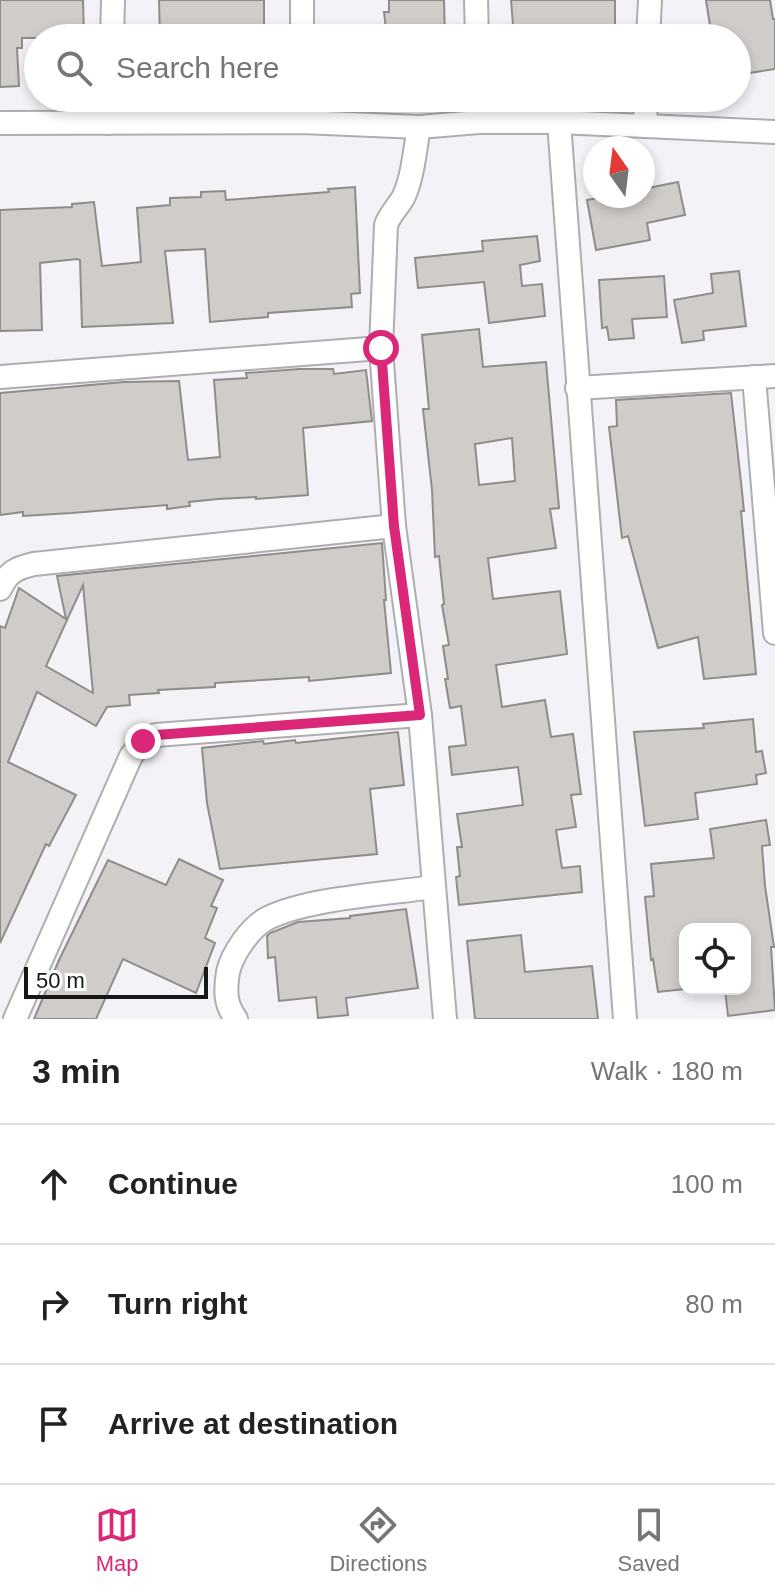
<!DOCTYPE html>
<html lang="en">
<head>
<meta charset="utf-8">
<style>
	:root { --surface:#fff; --page:#f2f2f2; --text:#222; --muted:#767676; --line:#e0e0e0; --accent:#db2777 }
	body { margin:0; font-family:Helvetica,sans-serif; background:var(--page); color:var(--text) }
	.controls { position:absolute; right:24px; bottom:24px; display:grid; overflow:hidden; border-radius:16px; box-shadow:0 4px 12px #0003 }
	.controls button { width:72px; height:72px; display:grid; place-items:center; padding:0; border:0; border-bottom:2px solid var(--line); background:var(--surface); color:var(--text); font:40px sans-serif }
	.compass { position:absolute; left:583px; top:136px; width:72px; height:72px; border-radius:50%; background:var(--surface); box-shadow:0 4px 12px #0003; rotate:346deg }
	.scale { position:absolute; left:24px; bottom:20px; width:184px; box-sizing:border-box; padding-left:8px; border:4px solid #181718; border-top:0; font-size:22px; line-height:28px; white-space:nowrap; color:#181718; -webkit-text-stroke:6px #fff; paint-order:stroke }
	.stop { position:absolute; width:24px; height:24px; margin:-18px; border:6px solid #db2777; border-radius:50%; background:#fff }
	.stop.end { background:#db2777; border-color:#fff; box-shadow:0 2px 8px #0008 }
	.list { margin:0; padding:0; list-style:none }
	h2 { display:flex; justify-content:space-between; align-items:center; height:104px; margin:0; padding:0 32px; font-size:34px }
	h2 small { font-size:26px; font-weight:400; color:var(--muted) }
	.list li { display:grid; grid-template-columns:52px 1fr auto; gap:24px; align-items:center; box-sizing:border-box; height:120px; padding:0 32px; border-top:2px solid var(--line) }
	.list b { display:block; font-size:30px; white-space:nowrap }
	.list em { font-size:26px; font-style:normal; color:var(--muted) }
	.icon { flex:none; width:44px; height:44px; fill:none; stroke:currentColor; stroke-width:2; stroke-linecap:round; stroke-linejoin:round }
	.map { position:relative; flex:none; width:775px; height:1019px; overflow:hidden }
	.search { position:absolute; background:var(--surface); box-shadow:0 4px 12px #0003; left:24px; right:24px; top:24px; height:88px; display:flex; align-items:center; gap:20px; box-sizing:border-box; padding:0 28px; border-radius:44px; color:var(--muted); font-size:30px }
	.sheet { height:464px; background:var(--surface) }
	nav { display:flex; justify-content:space-around; align-items:center; box-sizing:border-box; height:112px; border-top:2px solid var(--line); background:var(--surface); font-size:22px; color:var(--muted) }
	nav a { display:grid; justify-items:center; gap:4px }
	nav .on { color:var(--accent) }
	.map>svg:first-child { display:block }
	.building { fill:#d0ccc9; stroke:#8f8c89; stroke-width:2; fill-rule:evenodd }
	.lines { fill:none; stroke-linecap:round; stroke-linejoin:round }
	.minor-casing { stroke:#aeadb1; stroke-width:26 }
	.minor { stroke:#fff; stroke-width:22 }
	.route { stroke:#db2777; stroke-width:10 }
</style>
</head>
<body>
<div class="map">
<svg width="775" height="1019" viewBox="0 0 775 1019">
	<rect width="100%" height="100%" fill="#f4f2f7"/>
	<!-- building -->
	<g class="building">
		<polygon points="0,0 83,0 84,38 22,38 22,48 17,48 19,86 0,87"/>
		<polygon points="159,0 264,0 264,38 160,38"/>
		<polygon points="389,0 444,0 445,38 387,38 384,12 389,12"/>
		<polygon points="511,0 615,0 615,38 514,38"/>
		<polygon points="706,0 770,0 773,19 775,19 775,69 737,75 737,38 712,38"/>
		<polygon points="678,182 685,215 647,223 650,240 596,250 587,200 608,196 643,196 643,189"/>
		<polygon points="355,187 360,293 351,294 352,307 268,313 268,317 210,322 205,249 165,251 173,323 82,327 80,260 77,259 40,263 42,330 0,331 0,210 72,207 72,204 94,202 102,266 141,262 137,208 170,205 170,198 201,197 201,192 225,191 226,200 329,192 328,189"/>
		<polygon points="537,236 540,261 520,265 522,286 542,284 545,316 489,323 484,282 418,288 415,258 483,251 482,241"/>
		<polygon points="739,271 746,326 703,331 704,340 682,343 674,300 713,293 711,274"/>
		<polygon points="664,276 667,317 632,319 634,338 609,340 607,327 602,328 599,280"/>
		<path d="M479 329 483 367 546 362 559 508 550 509 556 548 488 558 493 599 560 591 567 654 496 665 502 707 545 700 551 737 573 734 581 794 571 795 576 827 556 830 562 868 580 866 582 892 459 905 456 877 460 876 457 847H462L457 814 523 805 518 767 452 775 449 747 466 745 461 706 450 708 445 679H448L443 646 449 645 442 605 444 604 439 556 435 557 432 490 423 409H429L422 335ZM512 438 515 481 479 485 475 444Z"/>
		<polygon points="299,369 333,369 334,374 366,370 372,421 303,428 308,495 256,499 256,497 218,499 189,502 190,506 167,509 167,505 72,513 23,516 23,512 0,515 0,393 124,382 179,381 188,460 220,457 214,380 247,378 246,373"/>
		<polygon points="731,393 741,482 744,511 741,511 756,674 704,679 698,637 658,648 628,536 622,538 609,427 617,426 616,400"/>
		<path d="M382 543 386 600H384L391 673 309 681V677L215 683V687L158 690 159 693 129 695 130 705 107 707 96 726 37 692 8 762 76 795 49 846 46 844 0 943V626L5 628 19 588 66 619 57 576ZM83 585 93 693 46 666Z"/>
		<polygon points="753,719 756,752 762,751 766,773 756,775 757,784 695,793 698,819 645,826 634,732 704,728 703,724"/>
		<polygon points="398,732 404,785 370,789 377,854 220,869 207,803 202,748 263,741 264,744 295,740 296,743"/>
		<polygon points="766,820 770,845 762,846 765,886 774,947 771,947 775,1010 728,1016 725,990 745,989 745,929 685,929 685,989 658,992 653,959 651,960 645,897 654,896 651,864 714,858 710,829"/>
		<polygon points="179,859 223,880 211,906 217,908 205,938 215,943 196,993 123,959 96,1019 34,1019 59,960 108,860 166,885"/>
		<polygon points="406,909 418,988 346,998 348,1015 318,1018 316,997 279,1001 275,957 268,958 267,936 270,933 298,922 350,918 350,916"/>
		<polygon points="521,935 525,972 592,966 598,1019 475,1019 467,941"/>
	</g>
	<g class="lines">
		<defs>
			<g id="minor">
				<polyline points="302,0 302,38"/>
				<polyline points="476,0 477,38"/>
				<polyline points="112,38 113,0"/>
				<polyline points="648,38 650,0"/>
				<polyline points="302,98 302,122"/>
				<polyline points="479,98 479,122"/>
				<polyline points="559,122 625,1019"/>
				<polyline points="0,123 302,122 419,127 479,122 559,122 775,132"/>
				<polyline points="108,123 109,98"/>
				<polyline points="645,124 646,98"/>
				<path d="M419 127C415 148 413 178 403 198 397 208 390 214 386 225L381 348 394 526 420 715 445 1019"/>
				<polyline points="0,377 381,348"/>
				<polyline points="754,377 775,633"/>
				<polyline points="577,388 775,376"/>
				<path d="M0 589C8 572 16 568 34 564L394 526"/>
				<polyline points="15,1019 131,756 143,741 156,735 420,715"/>
				<path d="M236 1019C225 1004 225 991 228 972 232 954 251 926 268 918 309 898 386 894 433 887"/>
			</g>
		</defs>
		<!-- minor casing -->
		<use href="#minor" class="minor-casing"/>
		<!-- minor -->
		<use href="#minor" class="minor"/>
	</g>
	<g class="lines">
		<!-- route -->
		<polyline class="route" points="143,741 156,735 420,715 394,526 381,348"/>
	</g>
</svg>
<div class="controls">
<button><svg class="icon" aria-label="locate" viewBox="0 0 24 24"><circle cx="12" cy="12" r="6"/><path d="M12 2v4M12 18v4M2 12h4M18 12h4"/></svg></button>
</div>
<svg class="compass" viewBox="-18 -18 36 36"><path d="M0-13l5 13h-10z" fill="#e53935"/><path d="M0 13l5-13h-10z" fill="#767676"/></svg>
<div class="scale">50 m</div>
<div class="stop" style="left:381px;top:348px"></div>
<div class="stop end" style="left:143px;top:741px"></div>
<div class="search"><svg class="icon" aria-label="search" viewBox="0 0 24 24"><circle cx="10" cy="10" r="6"/><path d="M15 15l6 6"/></svg>Search here</div>
</div>
<section class="sheet">
<h2>3 min<small>Walk · 180 m</small></h2>
<ul class="list">
<li><svg class="icon" aria-label="ahead" viewBox="0 0 24 24"><path d="M12 20V5M6 11l6-6 6 6"/></svg><div><b>Continue</b></div><em>100 m</em></li>
<li><svg class="icon" aria-label="right" viewBox="0 0 24 24"><path d="M7 20v-9h11M14 6l5 5-5 5"/></svg><div><b>Turn right</b></div><em>80 m</em></li>
<li><svg class="icon" aria-label="arrive" viewBox="0 0 24 24"><path d="M6 21V4h12l-3 4 3 4H6"/></svg><div><b>Arrive at destination</b></div></li>
</ul>
</section>
<nav>
<a class="on"><svg class="icon" aria-label="map" viewBox="0 0 24 24"><path d="M3 6l6-2 6 2 6-2v14l-6 2-6-2-6 2zM9 4v14M15 6v14"/></svg>Map</a>
<a><svg class="icon" aria-label="directions" viewBox="0 0 24 24"><path d="M12 3l9 9-9 9-9-9zM9 14v-3h6M13 9l2 2-2 2"/></svg>Directions</a>
<a><svg class="icon" aria-label="saved" viewBox="0 0 24 24"><path d="M7 4h10v16l-5-4-5 4z"/></svg>Saved</a>
</nav>
</body>
</html>
